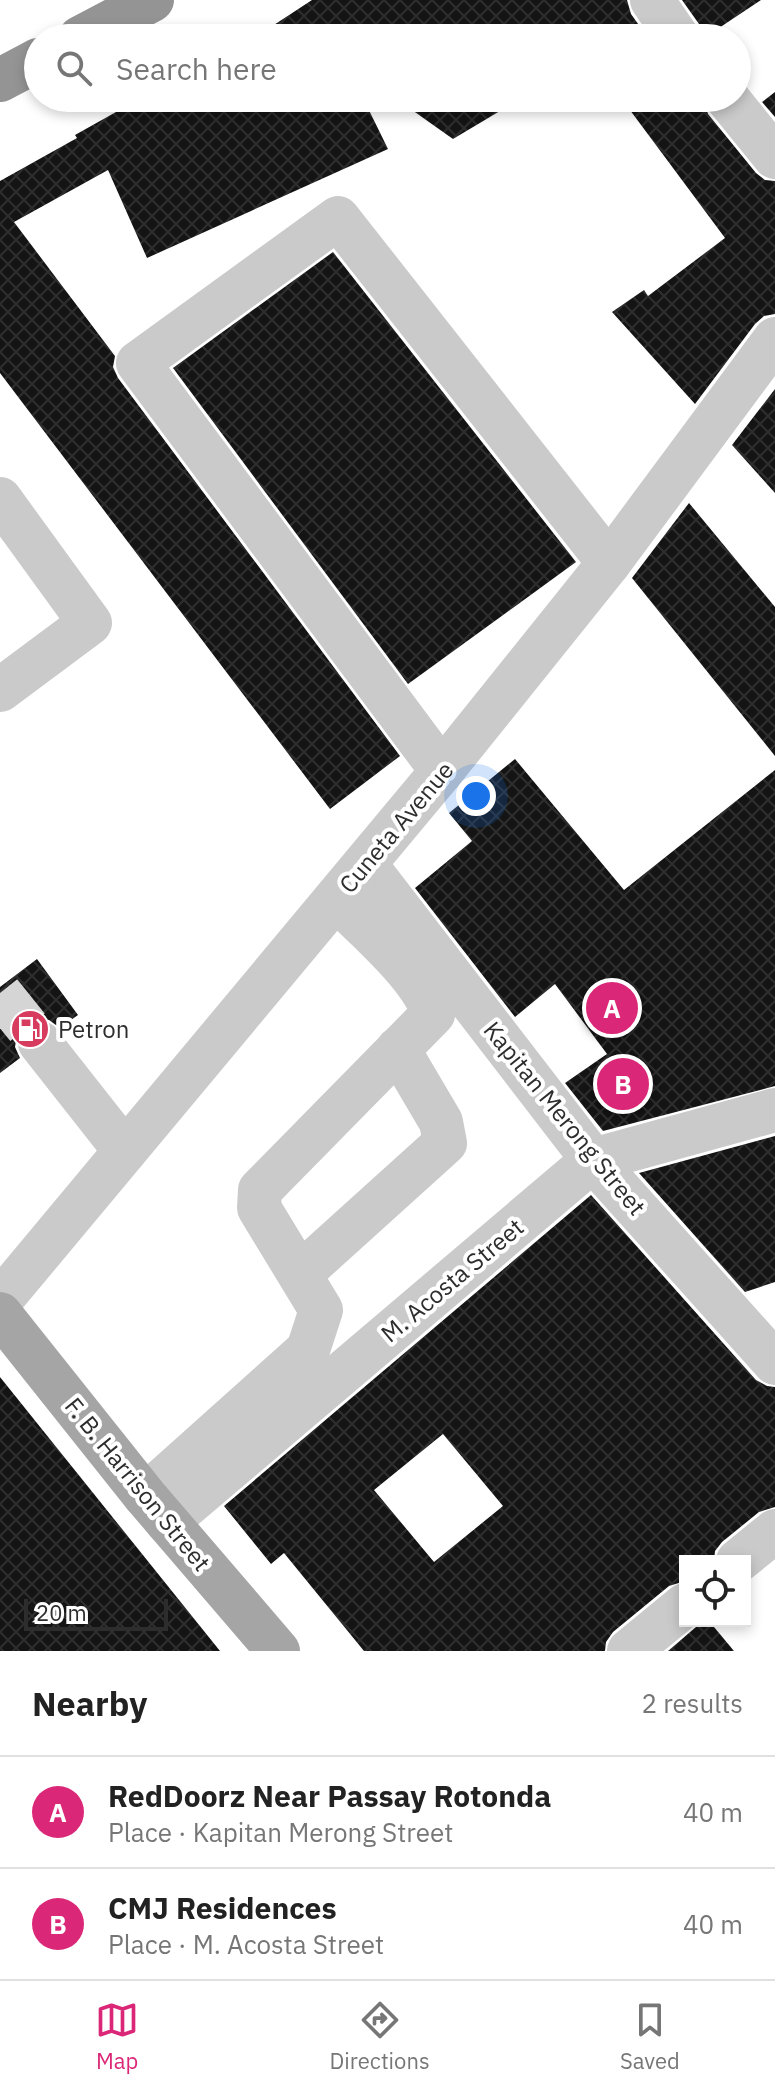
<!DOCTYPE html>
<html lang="en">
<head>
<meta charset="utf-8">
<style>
	:root { --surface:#fff; --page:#f2f2f2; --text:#222; --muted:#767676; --line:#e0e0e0; --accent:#db2777 }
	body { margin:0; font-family:"IBM Plex Sans",sans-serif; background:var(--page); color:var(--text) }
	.controls { position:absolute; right:24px; bottom:24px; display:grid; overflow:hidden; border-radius:0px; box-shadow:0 4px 12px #0003 }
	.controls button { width:72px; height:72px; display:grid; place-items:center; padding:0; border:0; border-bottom:2px solid var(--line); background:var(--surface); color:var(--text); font:40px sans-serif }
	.scale { position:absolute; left:24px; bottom:20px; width:144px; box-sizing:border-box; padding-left:8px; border:4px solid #2d2d2d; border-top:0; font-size:22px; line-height:28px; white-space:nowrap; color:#2d2d2d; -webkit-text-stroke:6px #fff; paint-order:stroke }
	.you { position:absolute; left:476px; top:796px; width:28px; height:28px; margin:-20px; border:6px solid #fff; border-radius:50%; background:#1a73e8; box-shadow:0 0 0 12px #1a73e833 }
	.badge { display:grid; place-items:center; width:52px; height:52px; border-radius:50%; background:var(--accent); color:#fff; font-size:26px; font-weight:700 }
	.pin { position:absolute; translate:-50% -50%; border:4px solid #fff; box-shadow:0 2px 8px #0006 }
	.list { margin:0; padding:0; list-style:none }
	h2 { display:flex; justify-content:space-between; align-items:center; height:104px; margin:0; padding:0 32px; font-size:34px }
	h2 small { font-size:26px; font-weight:400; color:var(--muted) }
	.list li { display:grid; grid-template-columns:52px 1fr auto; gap:24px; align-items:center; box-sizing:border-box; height:112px; padding:0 32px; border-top:2px solid var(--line) }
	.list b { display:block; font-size:30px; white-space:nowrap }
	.list p { margin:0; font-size:26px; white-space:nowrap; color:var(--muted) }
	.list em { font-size:26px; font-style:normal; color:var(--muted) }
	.icon { flex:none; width:44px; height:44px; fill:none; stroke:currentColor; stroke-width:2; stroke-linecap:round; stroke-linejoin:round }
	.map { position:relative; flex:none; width:775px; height:1651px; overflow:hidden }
	.search { position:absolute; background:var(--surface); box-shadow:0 4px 12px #0003; left:24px; right:24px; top:24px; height:88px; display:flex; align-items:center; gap:20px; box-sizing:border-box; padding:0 28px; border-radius:44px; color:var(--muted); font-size:30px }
	.sheet { height:328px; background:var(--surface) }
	nav { display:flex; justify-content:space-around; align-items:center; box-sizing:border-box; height:112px; border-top:2px solid var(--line); background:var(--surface); font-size:22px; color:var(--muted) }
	nav a { display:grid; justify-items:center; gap:4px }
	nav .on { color:var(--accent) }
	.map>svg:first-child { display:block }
	.building { fill:url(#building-cross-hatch); fill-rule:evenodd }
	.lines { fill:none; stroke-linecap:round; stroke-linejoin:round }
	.minor-tunnel { stroke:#d5d5d5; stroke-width:44; stroke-dasharray:44 22; stroke-linecap:butt }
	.minor { stroke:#cacaca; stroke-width:44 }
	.major { stroke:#a5a5a5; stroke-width:44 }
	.highway { stroke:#949494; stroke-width:44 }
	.labels { text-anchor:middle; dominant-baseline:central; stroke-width:8; stroke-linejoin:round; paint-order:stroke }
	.street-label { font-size:24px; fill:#2d2d2d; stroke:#fff }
	.poi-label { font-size:24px; fill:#2d2d2d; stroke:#fff; text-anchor:start }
</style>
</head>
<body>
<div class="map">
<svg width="775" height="1651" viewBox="0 0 775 1651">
	<defs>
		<pattern id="building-cross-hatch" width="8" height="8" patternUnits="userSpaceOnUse" patternTransform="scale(2)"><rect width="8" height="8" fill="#141414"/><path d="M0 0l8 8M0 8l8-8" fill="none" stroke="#2e2e2e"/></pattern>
	</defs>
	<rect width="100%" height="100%" fill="#fff"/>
	<!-- building -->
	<g class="building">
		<polygon points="312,0 627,0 631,14 648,38 577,38 575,35 573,38 254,38"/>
		<polygon points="682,0 761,0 704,38 699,24"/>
		<polygon points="775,92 775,117 762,102"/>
		<polygon points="141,98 363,98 388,149 147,258 108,170 14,222 115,356 113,367 118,378 400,756 330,809 0,373 0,181 77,138 75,135"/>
		<polygon points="395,98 517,98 510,105 453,139"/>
		<polygon points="621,98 703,98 708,114 756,173 765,180 775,181 775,314 764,316 755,324 695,404 612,312 644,290 648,296 725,238"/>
		<polygon points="333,252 576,562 408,684 173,368"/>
		<polygon points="775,389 775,493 732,445"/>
		<polygon points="689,503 775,607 775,756 632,578"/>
		<polygon points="515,759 624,890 775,770 775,1086 603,1131 565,1083 607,1054 555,984 515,1017 415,888 472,841 449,813"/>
		<polygon points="37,959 78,1015 60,1028 49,1020 36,1018 25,1023 17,1034 15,1047 20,1058 0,1073 0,987"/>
		<polygon points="775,1136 775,1282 745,1292 639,1173"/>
		<path d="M591 1195 756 1380 767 1386 775 1387V1507L759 1512 722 1542 715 1551 714 1561H685V1581L669 1586 613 1632 606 1642 605 1651H364L284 1553 271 1564 224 1506ZM443 1434 503 1506 434 1562 374 1490Z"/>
		<polygon points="0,1377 220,1651 0,1651"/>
		<polygon points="703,1621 709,1621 734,1651 668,1651"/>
	</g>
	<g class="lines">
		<!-- minor-tunnel -->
		<polyline class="minor-tunnel" points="0,993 40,1043"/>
		<!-- minor -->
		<g class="minor">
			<polyline points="652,0 678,38"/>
			<polyline points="727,98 775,157"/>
			<polyline points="0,499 90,623 0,690"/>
			<polyline points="442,771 138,363 338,218 609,563"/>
			<polyline points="365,864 593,1160 775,1363"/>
			<polyline points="40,1043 125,1151"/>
			<polyline points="300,1274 445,1143 441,1122 398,1049"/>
			<polyline points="0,1301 442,771 609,563 775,339"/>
			<path d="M145 1496 308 1350 321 1310 259 1208 260 1190 433 1014C423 977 364 927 336 899"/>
			<polyline points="167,1522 593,1160 775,1110"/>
			<polyline points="738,1561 775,1531"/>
			<polyline points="629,1651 685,1605"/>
		</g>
		<!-- major -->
		<polyline class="major" points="0,1314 145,1496 278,1651"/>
		<!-- highway -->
		<g class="highway">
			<polyline points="80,38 152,0"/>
			<polyline points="0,80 38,60"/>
		</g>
	</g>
	<!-- icons -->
	<defs>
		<symbol id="fuel-disc" viewBox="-11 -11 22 22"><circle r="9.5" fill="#d73b5d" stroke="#fff"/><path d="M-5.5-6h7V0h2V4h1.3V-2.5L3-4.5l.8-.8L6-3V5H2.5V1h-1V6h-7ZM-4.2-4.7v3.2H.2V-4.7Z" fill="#fff"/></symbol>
	</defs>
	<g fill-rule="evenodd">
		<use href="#fuel-disc" x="8" y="1007" width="44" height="44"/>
	</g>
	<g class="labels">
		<!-- street labels -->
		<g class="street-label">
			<text transform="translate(396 827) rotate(-50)">Cuneta Avenue</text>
			<text transform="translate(565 1118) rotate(51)">Kapitan Merong Street</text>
			<text transform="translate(452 1280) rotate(-40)">M. Acosta Street</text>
			<text transform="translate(138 1484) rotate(51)">F. B. Harrison Street</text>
		</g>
		<!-- poi labels -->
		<g class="poi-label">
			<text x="58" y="1029">Petron</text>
		</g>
	</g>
</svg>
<div class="controls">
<button><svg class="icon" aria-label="locate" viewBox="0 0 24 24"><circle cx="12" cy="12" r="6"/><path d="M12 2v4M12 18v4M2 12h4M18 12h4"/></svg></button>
</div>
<div class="scale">20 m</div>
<div class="you"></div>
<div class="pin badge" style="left:612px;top:1008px">A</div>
<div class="pin badge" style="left:623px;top:1084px">B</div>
<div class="search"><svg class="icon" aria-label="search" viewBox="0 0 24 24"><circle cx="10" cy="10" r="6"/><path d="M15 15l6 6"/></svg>Search here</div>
</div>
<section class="sheet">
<h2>Nearby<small>2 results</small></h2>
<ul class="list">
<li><span class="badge">A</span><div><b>RedDoorz Near Passay Rotonda</b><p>Place · Kapitan Merong Street</p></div><em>40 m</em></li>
<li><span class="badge">B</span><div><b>CMJ Residences</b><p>Place · M. Acosta Street</p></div><em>40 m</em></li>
</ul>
</section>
<nav>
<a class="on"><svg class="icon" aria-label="map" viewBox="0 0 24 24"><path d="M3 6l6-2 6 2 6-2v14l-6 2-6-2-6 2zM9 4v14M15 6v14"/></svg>Map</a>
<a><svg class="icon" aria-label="directions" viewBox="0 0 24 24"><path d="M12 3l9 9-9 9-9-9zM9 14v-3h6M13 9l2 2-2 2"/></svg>Directions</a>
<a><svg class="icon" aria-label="saved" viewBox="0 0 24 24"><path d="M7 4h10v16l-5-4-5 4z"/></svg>Saved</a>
</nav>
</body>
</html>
